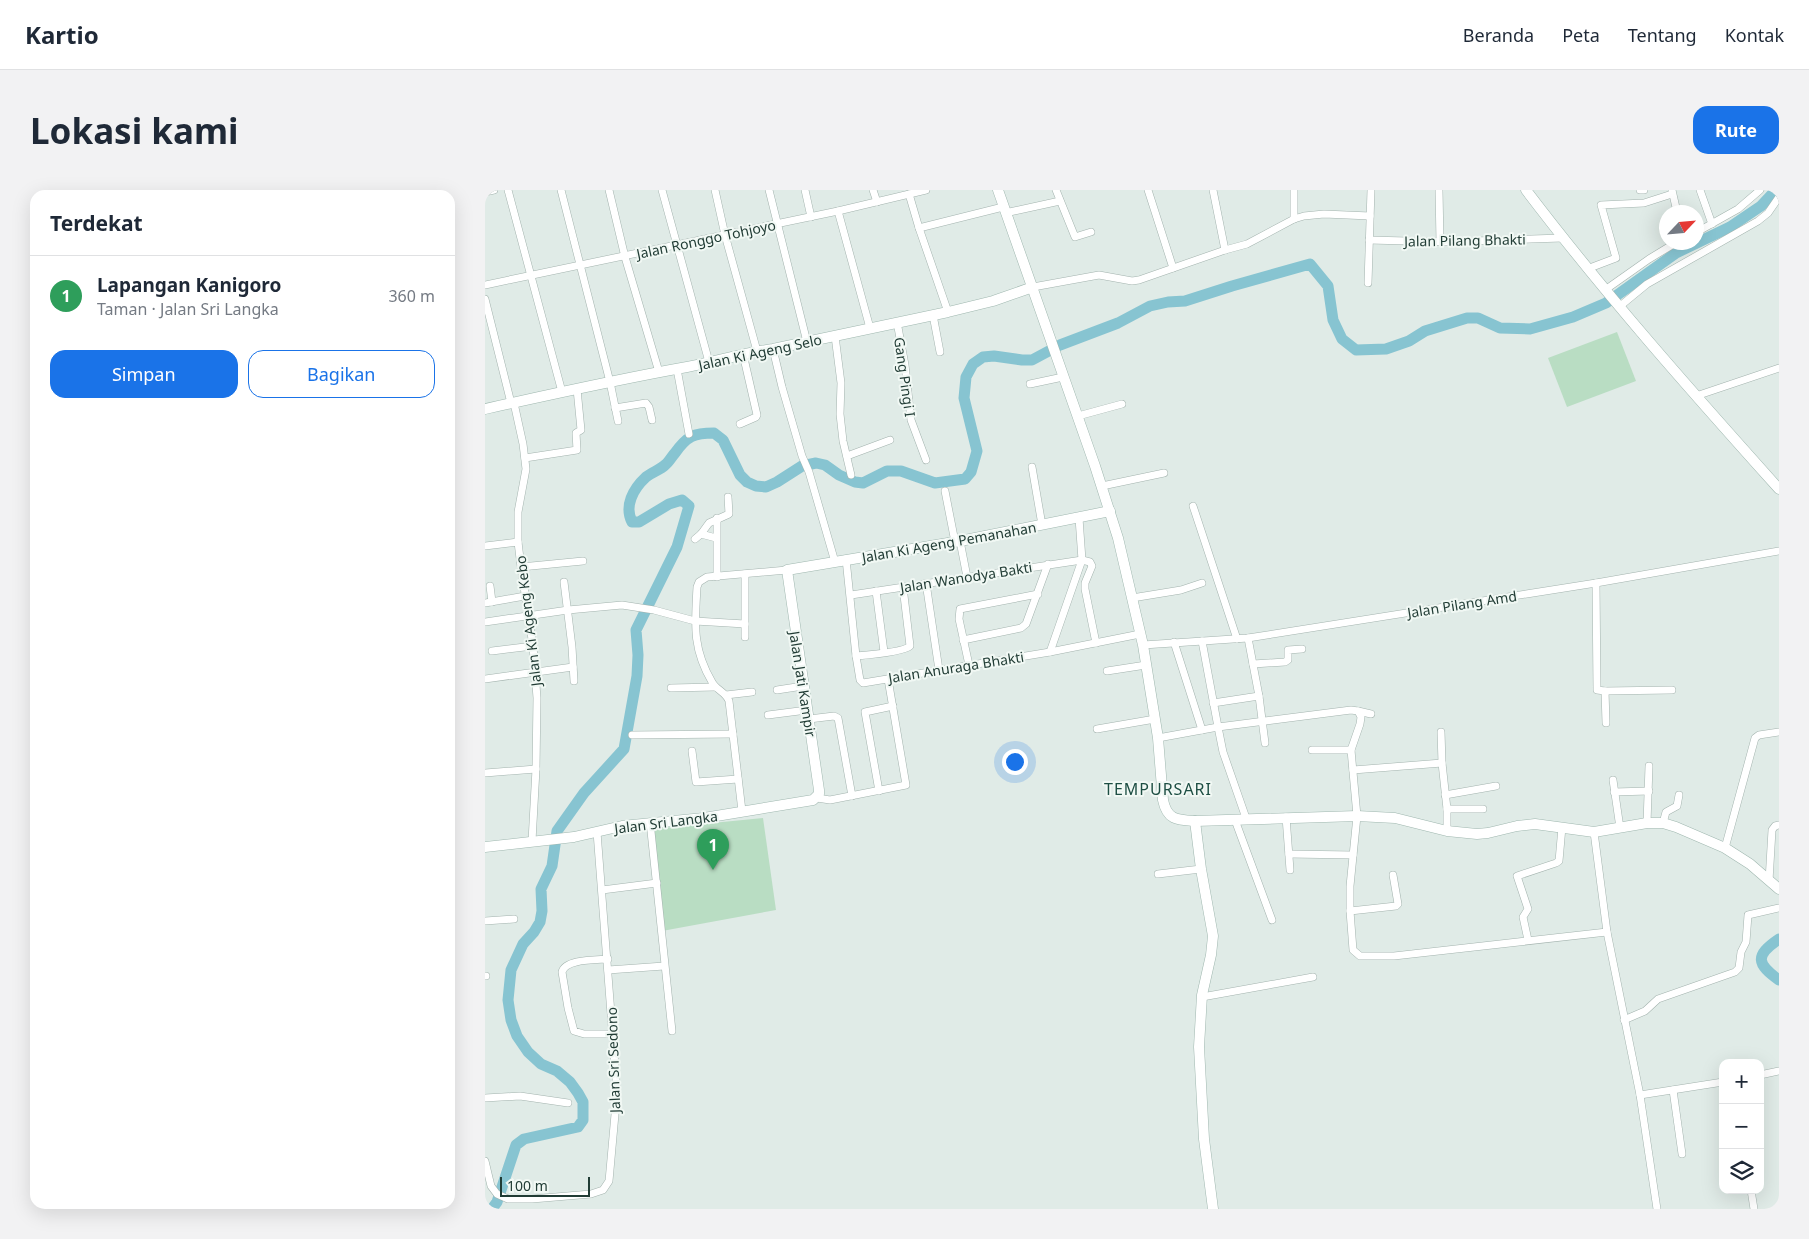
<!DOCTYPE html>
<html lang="id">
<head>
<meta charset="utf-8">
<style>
	:root { --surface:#fff; --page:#f2f2f3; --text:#1f2937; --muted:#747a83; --line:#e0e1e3; --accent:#1a73e8 }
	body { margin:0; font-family:"Noto Sans",sans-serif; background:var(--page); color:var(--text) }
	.controls { position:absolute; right:15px; bottom:15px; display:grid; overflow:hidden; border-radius:10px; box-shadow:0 5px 20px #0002 }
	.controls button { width:45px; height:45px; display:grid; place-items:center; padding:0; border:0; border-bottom:1px solid var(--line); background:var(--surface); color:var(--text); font:25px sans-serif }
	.compass { position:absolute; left:1174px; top:15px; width:45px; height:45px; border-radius:50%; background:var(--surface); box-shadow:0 5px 20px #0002; rotate:64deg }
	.scale { position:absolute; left:15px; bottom:12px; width:90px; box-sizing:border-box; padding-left:5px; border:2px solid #213c35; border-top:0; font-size:14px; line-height:18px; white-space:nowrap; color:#213c35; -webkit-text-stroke:4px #f1f8f4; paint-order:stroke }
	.you { position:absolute; left:529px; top:571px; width:18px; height:18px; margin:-12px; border:4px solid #fff; border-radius:50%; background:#1a73e8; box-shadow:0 0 0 8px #1a73e833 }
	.badge { display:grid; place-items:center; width:32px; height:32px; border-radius:50%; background:var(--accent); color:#fff; font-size:16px; font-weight:700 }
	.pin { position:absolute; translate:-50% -41px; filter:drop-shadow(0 1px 2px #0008) }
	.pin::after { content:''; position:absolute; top:26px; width:18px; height:15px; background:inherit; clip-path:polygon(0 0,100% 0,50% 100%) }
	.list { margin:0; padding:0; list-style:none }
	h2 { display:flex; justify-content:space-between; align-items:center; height:65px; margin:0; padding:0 20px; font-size:21px }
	h2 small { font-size:16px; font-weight:400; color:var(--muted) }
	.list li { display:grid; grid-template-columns:32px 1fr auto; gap:15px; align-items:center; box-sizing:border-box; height:80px; padding:0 20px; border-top:1px solid var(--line) }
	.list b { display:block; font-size:19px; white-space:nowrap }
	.list p { margin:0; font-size:16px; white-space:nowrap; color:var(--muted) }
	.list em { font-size:16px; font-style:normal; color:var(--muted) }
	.actions { display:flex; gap:10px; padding:15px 20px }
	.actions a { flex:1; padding:11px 0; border:1px solid var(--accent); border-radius:15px; text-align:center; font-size:18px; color:var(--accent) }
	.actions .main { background:var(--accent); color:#fff }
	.icon { flex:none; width:28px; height:28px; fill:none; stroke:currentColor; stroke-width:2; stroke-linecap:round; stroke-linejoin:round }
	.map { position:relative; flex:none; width:1294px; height:1019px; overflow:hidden; border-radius:15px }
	header { display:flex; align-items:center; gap:30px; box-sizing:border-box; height:70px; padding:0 25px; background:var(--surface); border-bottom:1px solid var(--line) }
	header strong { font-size:24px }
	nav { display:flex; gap:28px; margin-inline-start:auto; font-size:18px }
	.intro { display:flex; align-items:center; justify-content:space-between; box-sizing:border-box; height:120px; padding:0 30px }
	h1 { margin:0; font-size:35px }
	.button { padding:12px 22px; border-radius:15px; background:var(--accent); color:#fff; font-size:18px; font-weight:700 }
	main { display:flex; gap:30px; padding:0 30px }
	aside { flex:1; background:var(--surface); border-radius:15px; box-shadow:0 5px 20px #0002 }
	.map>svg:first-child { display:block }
	.green { fill:#b9ddc3 }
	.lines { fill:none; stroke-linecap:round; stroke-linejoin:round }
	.river { stroke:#87c4d1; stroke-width:11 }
	.street-casing { stroke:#a3b3ae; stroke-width:8 }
	.secondary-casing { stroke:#9fb7af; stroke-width:11 }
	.street { stroke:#fff; stroke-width:7 }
	.secondary { stroke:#fff; stroke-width:10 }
	.labels { text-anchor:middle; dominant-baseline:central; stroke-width:4; stroke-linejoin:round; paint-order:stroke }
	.street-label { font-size:14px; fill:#213c35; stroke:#f1f8f4 }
	.quarter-label { font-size:16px; letter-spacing:1px; fill:#1d4e43; stroke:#f1f8f4 }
</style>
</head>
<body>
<header>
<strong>Kartio</strong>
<nav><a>Beranda</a><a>Peta</a><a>Tentang</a><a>Kontak</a></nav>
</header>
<div class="intro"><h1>Lokasi kami</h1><a class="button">Rute</a></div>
<main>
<aside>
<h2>Terdekat<small></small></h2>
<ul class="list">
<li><span class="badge" style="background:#2e9e5b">1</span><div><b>Lapangan Kanigoro</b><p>Taman · Jalan Sri Langka</p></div><em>360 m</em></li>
</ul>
<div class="actions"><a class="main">Simpan</a><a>Bagikan</a></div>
</aside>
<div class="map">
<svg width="1294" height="1019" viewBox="0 0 1294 1019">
	<rect width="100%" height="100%" fill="#e0ebe7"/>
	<!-- green -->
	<g class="green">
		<polygon points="1132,142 1151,191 1082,217 1063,168"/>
		<polygon points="278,628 291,720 177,741 167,639"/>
	</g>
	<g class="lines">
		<!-- river -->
		<g class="river">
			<path d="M1294 749C1269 766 1272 774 1294 790"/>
			<path d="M7 1019 12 1012 31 955 39 949 93 937 98 930V912L93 903 85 892 72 881 56 874 43 862 32 846 26 830 23 810 26 780 38 754 49 742 55 732 57 721 56 699 67 676 72 641 99 603 139 559 152 486 153 465 151 440 192 357 204 316 197 310 184 314 154 332H147C139 316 148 299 161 287 167 282 175 280 180 275 184 272 187 266 190 263 202 246 209 243 229 243L238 250 255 285 262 292 271 296 281 297 292 292 317 276 331 273 340 275 354 285 370 292 378 293 402 281H416L450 293 480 289 486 282 492 261 479 208 481 187 488 174 498 167 509 166 537 170H547L575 155 633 133 665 116 683 112 700 111 747 96 825 74 843 96 848 130 857 149 871 160 901 159 924 151 940 141 982 128H993L1015 138 1045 139 1088 127 1121 113 1191 63 1245 37 1276 16 1291 0"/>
		</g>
		<defs>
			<g id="street">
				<polyline points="23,0 77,202"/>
				<polyline points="76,0 125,192 133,231"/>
				<polyline points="124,0 140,67 174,182"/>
				<polyline points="177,0 224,172"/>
				<polyline points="230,0 240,45 272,161"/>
				<polyline points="284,0 322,152"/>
				<polyline points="320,0 326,27"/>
				<polyline points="388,0 392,12"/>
				<polyline points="571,0 590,47 606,42"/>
				<polyline points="663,0 688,78"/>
				<polyline points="728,0 740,60"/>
				<polyline points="954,0 955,52"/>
				<polyline points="1155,0 1159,0"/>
				<polyline points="1187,0 1192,22"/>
				<polyline points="1215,0 1227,34"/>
				<polyline points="0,2 9,0"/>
				<polyline points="424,4 434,38 463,122"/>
				<polyline points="353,21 385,138"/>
				<polyline points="520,23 575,11"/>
				<polyline points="809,29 809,0"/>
				<polyline points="434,38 518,17"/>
				<polyline points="1212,42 1253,19 1275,0"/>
				<polyline points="884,50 960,52 1077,48"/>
				<polyline points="1102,79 1131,68 1116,15 1159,13 1187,4"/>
				<polyline points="883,93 886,0"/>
				<polyline points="0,95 353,21 441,0"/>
				<polyline points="548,97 614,85 647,91 654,90 740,60 762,54 809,29 819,26 839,24 885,26"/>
				<polyline points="1120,100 1164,69 1192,52"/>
				<polyline points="0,109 26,213"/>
				<polyline points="1134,117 1162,94 1273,31 1283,23 1294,7"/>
				<polyline points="448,125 455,162"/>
				<polyline points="412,132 420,175 426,230 441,270"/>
				<polyline points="350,146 356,193 355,224 358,251 366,285"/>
				<polyline points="288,159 297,197 317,266 324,282 350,372"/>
				<polyline points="192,179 204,244"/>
				<polyline points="545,194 578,187"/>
				<polyline points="1211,206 1294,178"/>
				<polyline points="29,213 38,254 41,279 33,322 33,352 36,377 48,456 52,508 51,579 47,651"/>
				<polyline points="130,218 161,213 164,217 167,230"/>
				<polyline points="593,226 637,214"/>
				<polyline points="255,234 271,227 272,225 258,164"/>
				<polyline points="362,266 405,250"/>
				<polyline points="40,268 92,260 91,243 96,240 92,199"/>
				<polyline points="547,277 557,335"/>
				<polyline points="617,296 679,283"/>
				<polyline points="460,301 470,352"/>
				<polyline points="708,316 752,449"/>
				<polyline points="232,328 232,387"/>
				<polyline points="216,344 231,348"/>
				<polyline points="210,349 216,344 224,333 244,324 243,307"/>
				<polyline points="475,351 482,387"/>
				<polyline points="0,356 33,352"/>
				<polyline points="361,369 371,466 375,490 378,493 565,462 655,444"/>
				<polyline points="36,377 98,371"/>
				<polyline points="260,384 260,447"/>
				<polyline points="79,392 87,457 89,491"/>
				<polyline points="441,393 454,480"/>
				<polyline points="1111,393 1112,500 1120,501 1187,500"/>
				<polyline points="5,396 7,412"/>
				<polyline points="391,401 399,462"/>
				<polyline points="366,405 597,370 605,372 607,376 600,393 600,399 611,453"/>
				<polyline points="647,408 696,400 717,393"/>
				<polyline points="0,413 40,406"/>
				<polyline points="0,432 83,420 137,415 169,420 210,431 260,434"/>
				<polyline points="763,448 774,506"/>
				<polyline points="478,450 536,438 541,434 563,374"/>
				<polyline points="717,451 733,537 738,562 761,628"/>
				<polyline points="689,452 717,540"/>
				<polyline points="658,455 763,448 1111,393 1294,361"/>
				<polyline points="7,461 48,456"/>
				<polyline points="565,462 597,370 594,328"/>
				<path d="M371 466C383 465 419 462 425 456L418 397"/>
				<polyline points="768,474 800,472 803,470 803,460 817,459"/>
				<polyline points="484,475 474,429 475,419 553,404"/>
				<polyline points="622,481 661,475"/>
				<polyline points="0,489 88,477"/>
				<polyline points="186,498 230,497"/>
				<polyline points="292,500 318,496"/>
				<polyline points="1120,501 1121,533"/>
				<polyline points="241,505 267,502"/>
				<polyline points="728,513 774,506 780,553"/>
				<polyline points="873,521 886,524"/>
				<polyline points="283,525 322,520"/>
				<polyline points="324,529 349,526 353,528 367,606"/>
				<polyline points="612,539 670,529"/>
				<polyline points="956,542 957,573 962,619 962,641"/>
				<polyline points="147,545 248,544"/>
				<polyline points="673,548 733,537 866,520 873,521 876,527 875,534 866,560 872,626 865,696 865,721 868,760 875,766 909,766 1122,742"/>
				<polyline points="827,560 866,560"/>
				<polyline points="207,561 211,592 253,589"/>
				<polyline points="868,580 957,573"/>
				<polyline points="0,583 51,579"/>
				<polyline points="1128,590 1135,638"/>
				<polyline points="394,601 380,522 408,516"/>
				<polyline points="1129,602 1164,601"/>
				<polyline points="960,605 1011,596"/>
				<polyline points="332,608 345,610 421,595 403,489"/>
				<polyline points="962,619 998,619"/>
				<path d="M257 621 244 511C241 502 231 500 227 492 207 458 210 434 212 397L214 392 222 387 302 380"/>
				<polyline points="801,627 805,680"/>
				<polyline points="750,630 787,730"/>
				<polyline points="165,632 187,841"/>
				<polyline points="1162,633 1164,576"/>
				<polyline points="1178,633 1181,622 1192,616 1194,605"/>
				<polyline points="1109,642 1122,742 1155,905 1172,1019"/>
				<polyline points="1240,658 1270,548 1274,545 1294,542"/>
				<polyline points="804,664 868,665"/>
				<polyline points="673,684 716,679"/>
				<polyline points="1284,691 1287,640 1290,636 1294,635"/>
				<polyline points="117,700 172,693"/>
				<polyline points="865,721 911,716 913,714 908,685"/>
				<polyline points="0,731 29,729"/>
				<polyline points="1043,750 1038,727 1043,719 1032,686 1071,673 1074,671 1077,637"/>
				<path d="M123 769C110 770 80 769 77 782L83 818 89 841 99 844H128"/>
				<polyline points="123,780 179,776"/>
				<polyline points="0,786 1,786"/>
				<polyline points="717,807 828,787"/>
				<polyline points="1139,830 1160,821 1173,809 1250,782 1254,778 1256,762 1261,752 1263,725 1294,718"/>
				<polyline points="1275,885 1294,881"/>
				<polyline points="1188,900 1197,964"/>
				<polyline points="1155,905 1238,892"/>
				<polyline points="0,908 35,906 83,913"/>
				<polyline points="0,971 6,996 12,1004 23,1009 47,1009 106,1004 118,1000 124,991 132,902 112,642"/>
				<polyline points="1266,1000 1269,1019"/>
			</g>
			<g id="secondary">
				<path d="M513 0 610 276 633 348 658 455 673 548 678 610C682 630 692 630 710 631L716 679 728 746 726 765 717 805 714 857 719 949 728 1019"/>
				<path d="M1041 0C1120 104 1207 202 1294 299"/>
				<path d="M0 219C67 204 134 189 202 177 230 172 258 163 288 159L463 122 508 111 548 97"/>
				<polyline points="710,631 872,626 910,628 962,641 992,644 1003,643 1032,636 1050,634 1109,642 1162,633 1178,633 1191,637 1240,658 1265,674 1294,699"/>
				<polyline points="0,657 89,647 137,636 219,628 328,610 334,604 334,600 302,380 475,351 625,321"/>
			</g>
		</defs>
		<!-- street casing -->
		<use href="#street" class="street-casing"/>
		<!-- secondary casing -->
		<use href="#secondary" class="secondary-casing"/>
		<!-- street -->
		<use href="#street" class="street"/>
		<!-- secondary -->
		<use href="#secondary" class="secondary"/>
	</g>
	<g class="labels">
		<!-- street labels -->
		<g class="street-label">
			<text transform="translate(221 49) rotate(-12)">Jalan Ronggo Tohjoyo</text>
			<text transform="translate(980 50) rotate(-1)">Jalan Pilang Bhakti</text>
			<text transform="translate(275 162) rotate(-12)">Jalan Ki Ageng Selo</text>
			<text transform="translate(420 187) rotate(82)">Gang Pingi I</text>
			<text transform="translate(464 352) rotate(-10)">Jalan Ki Ageng Pemanahan</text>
			<text transform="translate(481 387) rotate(-9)">Jalan Wanodya Bakti</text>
			<text transform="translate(977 414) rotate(-9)">Jalan Pilang Amd</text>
			<text transform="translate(43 431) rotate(-97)">Jalan Ki Ageng Kebo</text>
			<text transform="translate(471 477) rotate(-9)">Jalan Anuraga Bhakti</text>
			<text transform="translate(318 494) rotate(81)">Jalan Jati Kampir</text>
			<text transform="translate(181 632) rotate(-7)">Jalan Sri Langka</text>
			<text transform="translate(128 870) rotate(-92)">Jalan Sri Sedono</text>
		</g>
		<!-- quarter labels -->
		<g class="quarter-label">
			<text x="673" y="599">TEMPURSARI</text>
		</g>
	</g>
</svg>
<div class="controls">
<button>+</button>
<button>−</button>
<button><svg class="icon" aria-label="layers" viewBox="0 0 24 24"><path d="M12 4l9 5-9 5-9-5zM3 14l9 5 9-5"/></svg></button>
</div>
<svg class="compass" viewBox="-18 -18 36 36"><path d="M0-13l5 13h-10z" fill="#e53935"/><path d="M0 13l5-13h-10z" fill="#747a83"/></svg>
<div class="scale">100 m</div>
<div class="you"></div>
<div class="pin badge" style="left:228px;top:680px;background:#2e9e5b">1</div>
</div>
</main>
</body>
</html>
